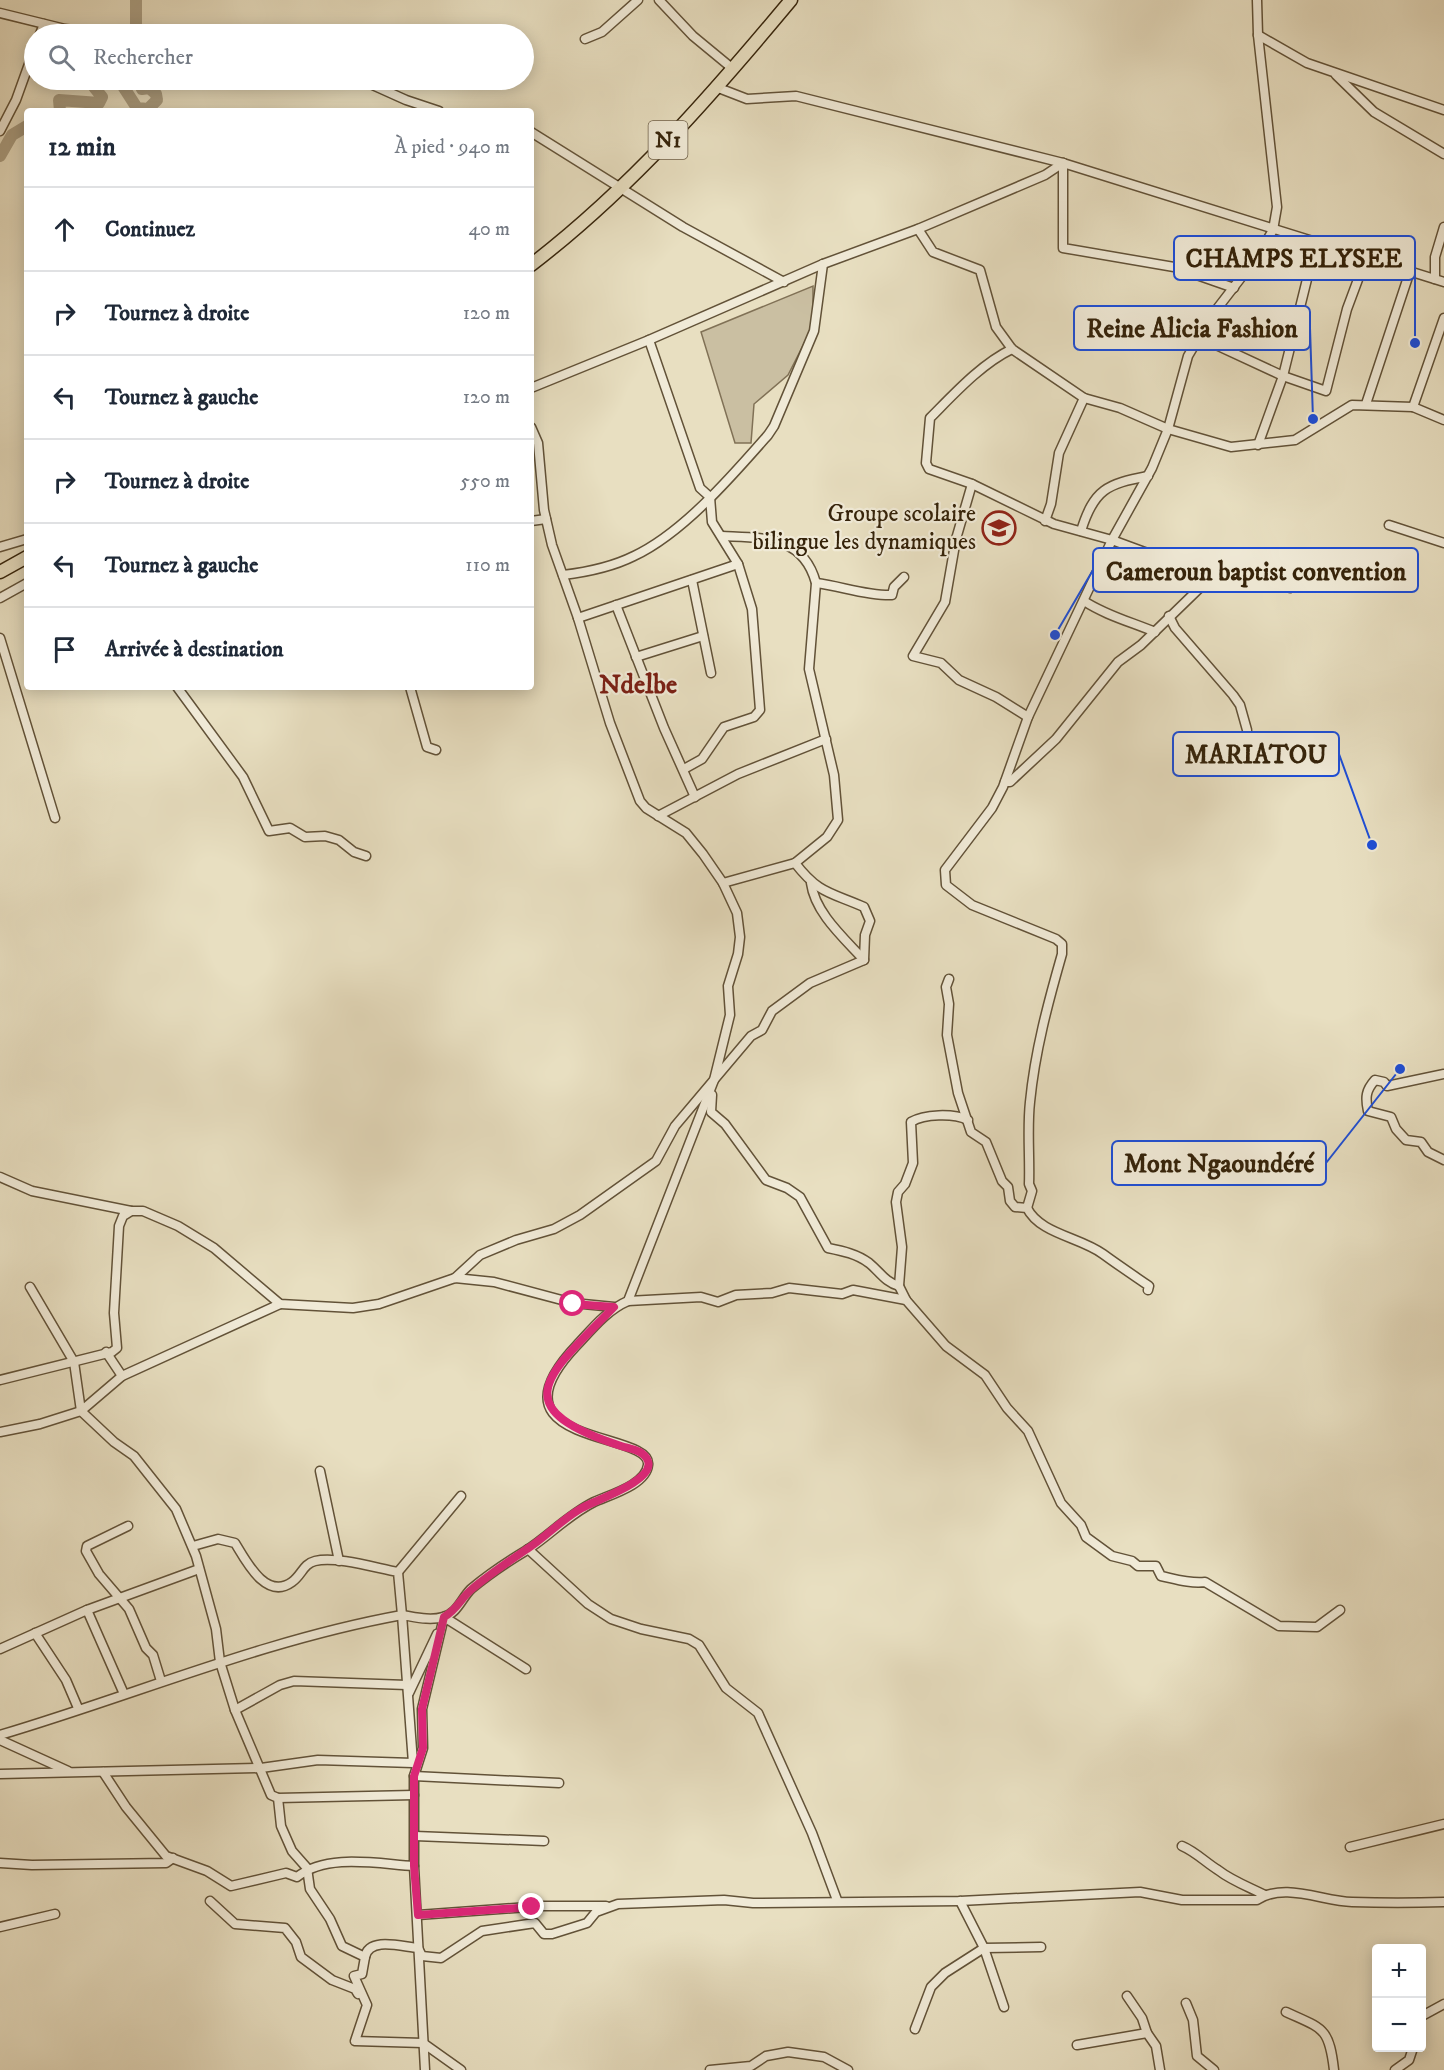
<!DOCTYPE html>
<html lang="fr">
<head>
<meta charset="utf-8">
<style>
	:root { --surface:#fff; --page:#f2f2f3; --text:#1f2937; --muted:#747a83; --line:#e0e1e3 }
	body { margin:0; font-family:"IM FELL DW Pica",serif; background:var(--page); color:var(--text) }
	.controls { position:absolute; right:18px; bottom:18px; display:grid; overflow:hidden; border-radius:6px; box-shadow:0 3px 15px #0003 }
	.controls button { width:54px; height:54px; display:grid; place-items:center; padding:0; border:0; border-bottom:2px solid var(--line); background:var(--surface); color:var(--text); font:30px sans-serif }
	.stop { position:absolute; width:18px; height:18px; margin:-14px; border:4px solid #db2777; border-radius:50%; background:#fff }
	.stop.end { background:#db2777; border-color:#fff; box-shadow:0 2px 6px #0008 }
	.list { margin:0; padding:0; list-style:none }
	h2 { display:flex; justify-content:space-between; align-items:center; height:78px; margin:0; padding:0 24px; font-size:26px }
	h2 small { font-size:20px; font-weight:400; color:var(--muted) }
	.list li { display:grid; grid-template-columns:39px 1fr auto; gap:18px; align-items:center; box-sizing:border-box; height:84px; padding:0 24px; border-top:2px solid var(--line) }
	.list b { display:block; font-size:22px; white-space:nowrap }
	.list em { font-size:20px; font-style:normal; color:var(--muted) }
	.icon { flex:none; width:33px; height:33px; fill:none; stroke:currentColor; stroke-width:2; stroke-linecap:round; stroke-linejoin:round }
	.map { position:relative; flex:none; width:1444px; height:2070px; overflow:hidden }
	.search { position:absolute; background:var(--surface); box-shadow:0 3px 15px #0003; left:24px; top:24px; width:510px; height:66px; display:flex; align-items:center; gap:15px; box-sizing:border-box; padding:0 21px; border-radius:33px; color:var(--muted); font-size:22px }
	.panel { position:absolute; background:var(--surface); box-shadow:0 3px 15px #0003; left:24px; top:108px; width:510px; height:582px; border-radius:6px }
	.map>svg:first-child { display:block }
	.green { fill:#cabfa2; stroke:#807156; stroke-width:1.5 }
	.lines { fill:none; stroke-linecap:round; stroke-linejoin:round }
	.river { stroke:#ab9f83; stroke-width:12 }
	.minor-casing { stroke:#625238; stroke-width:11 }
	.highway-casing { stroke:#35230a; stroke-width:15 }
	.minor { stroke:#f0ead7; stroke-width:8 }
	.highway { stroke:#e8dfc1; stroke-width:12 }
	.route { stroke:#db2777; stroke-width:8 }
	.labels { text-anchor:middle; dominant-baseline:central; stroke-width:4.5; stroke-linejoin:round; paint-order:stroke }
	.shield { fill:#f0ead7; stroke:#6d5f48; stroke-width:1.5 }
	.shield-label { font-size:22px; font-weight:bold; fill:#35230a }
	.poi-label { font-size:24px; fill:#35230a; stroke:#f0ead7; text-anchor:end }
	.quarter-label { font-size:27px; font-weight:bold; fill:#7a1f14; stroke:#f0ead7 }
	.leader { fill:none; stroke:#1d4ed8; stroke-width:2 }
	.callout-dot { fill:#1d4ed8; stroke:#f0ead7; stroke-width:2 }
	.callout { fill:#f0ead7; stroke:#1d4ed8; stroke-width:2 }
	.callout-label { font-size:26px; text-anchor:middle; font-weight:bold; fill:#35230a }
</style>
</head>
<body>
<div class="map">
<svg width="1444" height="2070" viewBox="0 0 1444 2070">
	<rect width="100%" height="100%" fill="#e8dfc1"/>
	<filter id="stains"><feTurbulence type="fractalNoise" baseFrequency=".00333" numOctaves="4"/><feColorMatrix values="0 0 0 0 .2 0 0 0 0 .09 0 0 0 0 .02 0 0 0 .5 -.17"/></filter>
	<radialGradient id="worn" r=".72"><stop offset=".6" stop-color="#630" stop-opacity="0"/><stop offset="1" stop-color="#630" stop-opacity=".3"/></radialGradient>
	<!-- green -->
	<polygon class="green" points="813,286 813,326 788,375 754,404 751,443 735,443 701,332"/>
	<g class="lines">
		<!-- river -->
		<g class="river">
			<polyline points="136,32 136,0"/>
			<polyline points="119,80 137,108 148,109 157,100 156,94 149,88 142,89 138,80"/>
			<polyline points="60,111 59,100 99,103 102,97 94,87 93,80"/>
			<polyline points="0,156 12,135 27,126"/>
		</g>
		<defs>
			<g id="minor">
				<polyline points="659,0 693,36 733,69"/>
				<polyline points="0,13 65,29 109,34"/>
				<polyline points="40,34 44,24"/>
				<polyline points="1258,35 1307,63 1444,110"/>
				<polyline points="585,39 602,32 638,0"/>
				<polyline points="1336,75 1374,112 1444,154"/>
				<polyline points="347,80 366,82 406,100 439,111"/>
				<polyline points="716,87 747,99 796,96 1063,163 1444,282"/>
				<polyline points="0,131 16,100 34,50"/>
				<polyline points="531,132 683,227 784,282"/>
				<polyline points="1063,163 1063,248 1174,267 1234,288"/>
				<polyline points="918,229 933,252 980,270 996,327 1012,349 1084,398 1120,408 1168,429 1231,447 1295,440 1352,405 1413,407 1444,420"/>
				<polyline points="1435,279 1435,257 1444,227"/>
				<polyline points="1199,337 1283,376 1326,391 1347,309 1366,258"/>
				<polyline points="531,388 649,340 823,264 918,229 1045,175 1063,163"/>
				<polyline points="1366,404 1410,271"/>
				<polyline points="1413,407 1444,318"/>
				<polyline points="1258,445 1283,376 1316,243"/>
				<polyline points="972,484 956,539 945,602 913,656 941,663 959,680 996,697 1028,717"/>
				<polyline points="531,521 546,519"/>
				<polyline points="1045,521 1051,504 1059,453 1084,398"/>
				<polyline points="1389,525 1444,543"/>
				<path d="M1081 531C1094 489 1107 484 1148 476"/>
				<path d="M722 536C763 538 803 535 816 583L809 669 834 775 838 820 827 837 795 863 723 883"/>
				<polyline points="0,547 27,539"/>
				<path d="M563 575C588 572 612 567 634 556 683 533 732 476 768 435L774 426 814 331 823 264"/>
				<polyline points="1209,579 1234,568 1269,583 1290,588 1321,573 1348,578 1369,578"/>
				<polyline points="692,580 711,673"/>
				<path d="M816 583C841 586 867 596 892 595L894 587 904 577"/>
				<polyline points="0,598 27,583"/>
				<path d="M1084 601C1105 615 1131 622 1155 632"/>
				<polyline points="616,605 664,728 695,797"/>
				<polyline points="1169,616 1175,628 1233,695 1240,705 1247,730"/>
				<polyline points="578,618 738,564 712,522 710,497 700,488 649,340"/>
				<polyline points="0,638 55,818"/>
				<polyline points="636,657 703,636"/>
				<polyline points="177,687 243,777 269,831 290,828 305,837 325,836 339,840 354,852 366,856"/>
				<polyline points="410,687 427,747 436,750"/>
				<polyline points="684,769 702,759 724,727 754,717 760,710 752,609 738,564"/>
				<path d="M1005 782H1010L1056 739 1118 662 1141 645 1209 579 1207 575 1112 540 1054 524 972 484 929 469 926 463 930 418C954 394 981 364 1012 349"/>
				<polyline points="658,816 738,774 826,739"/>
				<path d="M811 883C815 913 844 938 864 960"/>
				<path d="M949 979 946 987 949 1004 947 1035 958 1093 971 1132 986 1142 1002 1181 1008 1187 1010 1201 1015 1207 1027 1208C1040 1234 1080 1237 1103 1254 1118 1265 1133 1275 1149 1286L1148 1290"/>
				<path d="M1444 1074 1387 1086 1384 1082 1375 1080C1366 1090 1365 1097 1368 1111L1391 1117 1396 1129 1406 1140 1421 1142 1428 1152 1444 1160"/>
				<path d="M712 1095 711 1112 725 1124 766 1180 787 1188 800 1197 828 1248C843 1251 857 1254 869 1263 880 1272 885 1282 899 1286L906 1300"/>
				<polyline points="0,1177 32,1191 131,1211"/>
				<path d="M1027 1208 1032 1191 1029 1184C1030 1157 1027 1129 1030 1102 1035 1051 1048 1003 1062 954V944L1056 939 972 905 946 885 945 870 992 808 1003 787 1028 717 1112 540 1152 468 1168 429 1188 356 1213 314 1257 257 1273 230 1277 207 1258 35 1257 0"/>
				<path d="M455 1278 480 1255 516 1240 554 1229 580 1215 656 1161 675 1126 751 1036 762 1030 772 1011 810 983 864 960 865 935 870 921 864 907C830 892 819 894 795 863"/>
				<path d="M899 1286 902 1247 896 1202 898 1192 905 1184 913 1163 911 1122C924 1114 953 1113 968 1120"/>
				<polyline points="30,1287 74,1362 81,1411 114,1442 134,1456 176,1509 196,1556 216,1629 220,1662 235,1710 271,1795 278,1798 281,1826 292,1851 307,1868 310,1889 330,1919 342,1946 365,1957 362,1974 354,1976 367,2005 355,2041 423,2043 461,2070"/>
				<path d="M628 1301 701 1297 718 1302 736 1295 772 1293 789 1288 842 1294 853 1290 906 1300 946 1346 985 1375 1007 1408 1028 1431 1061 1503 1081 1525 1086 1537 1112 1556 1132 1561 1138 1566H1156L1161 1576C1175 1579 1191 1584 1205 1582L1279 1626 1317 1627 1340 1610"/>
				<polyline points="106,1352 122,1376"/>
				<polyline points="0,1380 112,1352 117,1348 114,1313 119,1226 123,1216 131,1211 143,1211 178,1226 214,1248 280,1304 353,1308 379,1304 455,1278 494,1282 573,1303 614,1307"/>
				<polyline points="0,1432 40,1424 81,1411 122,1376 280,1304"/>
				<polyline points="320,1471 339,1561"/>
				<polyline points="128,1526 87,1546 86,1551 99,1574 129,1609 146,1648 153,1655 161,1681"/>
				<polyline points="528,1549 588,1604 611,1619 641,1629 689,1639 699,1645 726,1688 758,1713 812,1833 837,1900"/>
				<polyline points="398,1572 461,1496"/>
				<polyline points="87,1610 124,1694"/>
				<polyline points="35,1633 66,1680 78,1708"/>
				<polyline points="0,1649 87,1610 199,1569"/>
				<polyline points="409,1693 437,1634"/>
				<polyline points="235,1710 280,1685 294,1681 407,1685"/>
				<path d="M0 1735C135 1695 264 1640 402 1615L398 1572C376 1568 337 1556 315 1561 303 1564 302 1575 292 1582 266 1601 246 1561 235 1543L218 1539 193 1546"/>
				<polyline points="0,1740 68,1771"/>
				<path d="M103 1772 126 1807 166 1856 207 1871 231 1886 286 1873 297 1877C327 1853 378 1864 414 1866V1776L423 1748 422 1709 444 1617 526 1669"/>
				<path d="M0 1774 261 1768 318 1760 413 1763 402 1615C415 1617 430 1621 443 1617 457 1614 461 1599 471 1589 489 1574 507 1562 527 1550 550 1535 568 1515 594 1502 609 1495 646 1485 648 1465 653 1430 480 1447 577 1345 592 1329 607 1310 628 1301L714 1080 730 1015 728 986 738 954 740 937 737 913 723 883 703 854 686 833 646 808 640 801 610 723 578 618 552 545 544 510 538 443 531 427"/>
				<polyline points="414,1776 559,1783"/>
				<polyline points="278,1798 414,1795"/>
				<polyline points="415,1836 544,1841"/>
				<path d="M1182 1846C1196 1852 1205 1862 1218 1870 1232 1881 1249 1887 1265 1895"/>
				<polyline points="1350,1847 1444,1824"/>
				<polyline points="0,1863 32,1865 166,1863 173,1858"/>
				<polyline points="414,1866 425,2070"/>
				<polyline points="210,1901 235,1924 285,1928 296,1942 301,1957 332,1980 355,1989 358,1994"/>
				<polyline points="960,1901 984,1948 1004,2007"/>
				<polyline points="418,1915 542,1906 606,1906"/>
				<polyline points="0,1927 55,1914"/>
				<path d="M365 1957C369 1936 403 1947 418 1948L422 1956 441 1958 482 1931 535 1923 544 1934H552L587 1923 596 1912 618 1904 724 1900 753 1903 960 1901 1140 1892 1182 1900H1257C1284 1882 1322 1901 1352 1902 1382 1903 1413 1903 1444 1902"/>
				<polyline points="1127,1996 1142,2018 1147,2033"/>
				<polyline points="1186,2003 1193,2020 1197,2056 1214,2070"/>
				<path d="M1286 2012C1323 2029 1329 2027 1334 2070"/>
				<polyline points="1422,2016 1444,2004"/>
				<polyline points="915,2029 931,1987 945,1973 984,1948 1041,1947"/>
				<polyline points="1077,2045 1147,2033 1156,2046 1160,2070"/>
				<polyline points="710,2070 751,2066 766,2056 788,2052 824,2057 848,2070"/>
				<polyline points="1395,2070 1409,2060 1413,2048"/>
			</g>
			<g id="highway">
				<path d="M531 265C630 189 711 96 791 0"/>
				<polyline points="0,572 27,557"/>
			</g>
		</defs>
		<!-- minor casing -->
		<use href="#minor" class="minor-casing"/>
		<!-- highway casing -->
		<use href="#highway" class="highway-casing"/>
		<!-- minor -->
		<use href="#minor" class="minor"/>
		<!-- highway -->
		<use href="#highway" class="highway"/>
	</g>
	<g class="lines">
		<!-- route -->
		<path class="route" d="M532 1907 418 1915 414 1866V1776L423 1748 422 1709 444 1617C457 1610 461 1598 472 1589 490 1574 508 1562 527 1549 546 1537 562 1519 582 1508 595 1500 655 1481 648 1461 644 1450 630 1449 621 1446 501 1407 549 1374 614 1307L573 1304"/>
	</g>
	<!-- icons -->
	<defs>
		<symbol id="school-ring" viewBox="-11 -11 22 22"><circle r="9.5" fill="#f0ead7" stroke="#8f2418" stroke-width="1.5"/><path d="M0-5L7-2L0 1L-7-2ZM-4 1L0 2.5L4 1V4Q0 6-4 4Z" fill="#8f2418"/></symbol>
	</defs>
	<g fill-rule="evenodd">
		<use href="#school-ring" x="980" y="509" width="38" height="38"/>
	</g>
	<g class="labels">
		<!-- shield labels -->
		<rect class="shield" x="648.5" y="121" width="39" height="38" rx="4.5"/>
		<g class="shield-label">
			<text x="668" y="140">N1</text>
		</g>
		<!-- poi labels -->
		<g class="poi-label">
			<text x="976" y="514">Groupe scolaire<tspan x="976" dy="28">bilingue les dynamiques</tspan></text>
		</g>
		<!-- quarter labels -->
		<g class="quarter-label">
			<text x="638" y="685">Ndelbe</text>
		</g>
	</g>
	<!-- callouts -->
	<path class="leader" d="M1415 343L1415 258M1313 419L1310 328M1055 635L1093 570M1372 845L1339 754M1400 1069L1326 1163"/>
	<g class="callout-dot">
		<circle cx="1415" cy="343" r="6"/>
		<circle cx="1313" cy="419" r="6"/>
		<circle cx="1055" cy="635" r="6"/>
		<circle cx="1372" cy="845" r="6"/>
		<circle cx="1400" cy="1069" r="6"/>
	</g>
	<g class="callout">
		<rect x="1174" y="236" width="241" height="44" rx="6"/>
		<rect x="1074" y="306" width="236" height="44" rx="6"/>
		<rect x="1093" y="548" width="325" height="44" rx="6"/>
		<rect x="1173" y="732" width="166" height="44" rx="6"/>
		<rect x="1112" y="1141" width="214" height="44" rx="6"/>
	</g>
	<g class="callout-label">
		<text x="1294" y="267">CHAMPS ELYSEE</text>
		<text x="1192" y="337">Reine Alicia Fashion</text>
		<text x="1256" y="580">Cameroun baptist convention</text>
		<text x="1256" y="763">MARIATOU</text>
		<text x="1219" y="1172">Mont Ngaoundéré</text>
	</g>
	<rect width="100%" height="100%" filter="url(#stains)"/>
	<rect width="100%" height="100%" fill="url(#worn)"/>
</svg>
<div class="controls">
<button>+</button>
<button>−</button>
</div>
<div class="stop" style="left:573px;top:1304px"></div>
<div class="stop end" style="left:532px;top:1907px"></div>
<div class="search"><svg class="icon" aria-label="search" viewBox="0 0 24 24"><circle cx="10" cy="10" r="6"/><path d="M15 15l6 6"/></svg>Rechercher</div>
<section class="panel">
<h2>12 min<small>À pied · 940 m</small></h2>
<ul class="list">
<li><svg class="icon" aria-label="ahead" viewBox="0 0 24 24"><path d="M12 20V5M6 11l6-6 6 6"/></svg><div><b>Continuez</b></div><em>40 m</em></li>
<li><svg class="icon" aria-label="right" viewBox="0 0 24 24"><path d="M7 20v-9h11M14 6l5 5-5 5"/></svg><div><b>Tournez à droite</b></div><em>120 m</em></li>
<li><svg class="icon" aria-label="left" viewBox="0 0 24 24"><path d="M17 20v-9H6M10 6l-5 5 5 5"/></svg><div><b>Tournez à gauche</b></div><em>120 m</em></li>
<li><svg class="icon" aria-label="right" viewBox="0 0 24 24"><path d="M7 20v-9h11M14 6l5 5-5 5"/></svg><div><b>Tournez à droite</b></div><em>550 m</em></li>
<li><svg class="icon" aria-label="left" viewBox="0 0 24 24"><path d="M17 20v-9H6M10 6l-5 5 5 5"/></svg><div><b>Tournez à gauche</b></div><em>110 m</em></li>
<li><svg class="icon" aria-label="arrive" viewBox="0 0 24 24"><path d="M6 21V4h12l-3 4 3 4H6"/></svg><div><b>Arrivée à destination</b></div></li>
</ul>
</section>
</div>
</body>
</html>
